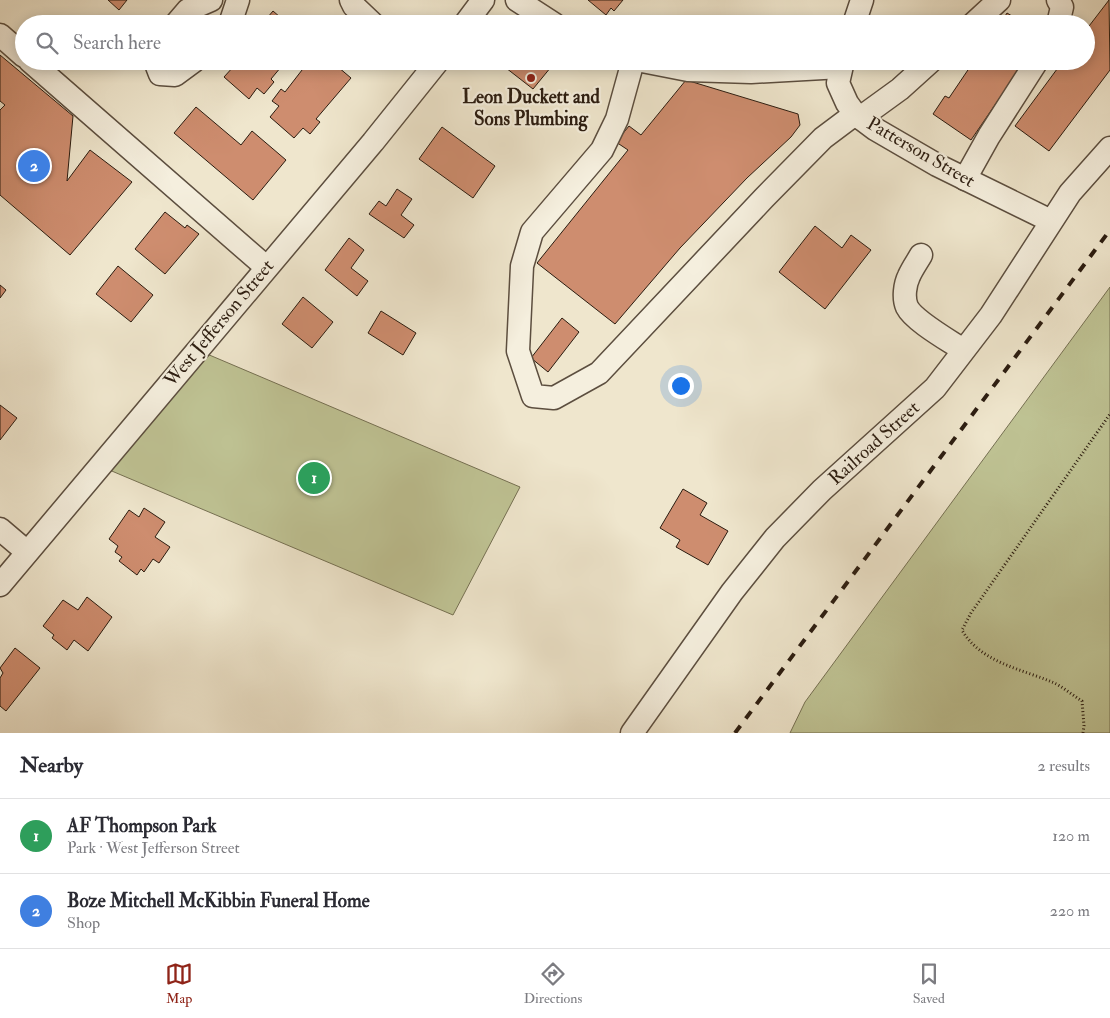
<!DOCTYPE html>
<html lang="en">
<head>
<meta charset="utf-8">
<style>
	:root { --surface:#fff; --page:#f2f2f3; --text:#2b2b33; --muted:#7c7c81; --line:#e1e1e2; --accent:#8f2418 }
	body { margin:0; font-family:"IM FELL Double Pica",serif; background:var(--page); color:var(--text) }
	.you { position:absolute; left:680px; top:385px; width:18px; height:18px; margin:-12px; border:4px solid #fff; border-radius:50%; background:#1a73e8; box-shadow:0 0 0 8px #1a73e833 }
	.badge { display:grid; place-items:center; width:32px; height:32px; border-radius:50%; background:var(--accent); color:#fff; font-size:16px; font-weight:700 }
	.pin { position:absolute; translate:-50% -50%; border:2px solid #fff; box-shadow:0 1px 5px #0006 }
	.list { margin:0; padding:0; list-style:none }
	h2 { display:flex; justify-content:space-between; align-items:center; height:65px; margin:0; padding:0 20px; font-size:21px }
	h2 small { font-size:16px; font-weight:400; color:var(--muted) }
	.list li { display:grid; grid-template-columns:32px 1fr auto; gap:15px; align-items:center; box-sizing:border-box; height:75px; padding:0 20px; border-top:1px solid var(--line) }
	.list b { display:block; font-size:19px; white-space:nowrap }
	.list p { margin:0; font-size:16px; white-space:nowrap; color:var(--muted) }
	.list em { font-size:16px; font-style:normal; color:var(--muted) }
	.icon { flex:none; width:28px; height:28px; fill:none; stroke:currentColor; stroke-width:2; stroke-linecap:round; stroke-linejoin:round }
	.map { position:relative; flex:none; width:1110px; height:733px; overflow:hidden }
	.search { position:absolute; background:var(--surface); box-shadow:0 2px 12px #0003; left:15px; right:15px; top:15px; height:55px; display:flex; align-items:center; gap:12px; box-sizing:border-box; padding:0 18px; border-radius:28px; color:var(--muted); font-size:19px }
	.sheet { height:215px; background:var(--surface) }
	nav { display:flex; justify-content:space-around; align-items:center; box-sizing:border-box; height:70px; border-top:1px solid var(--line); background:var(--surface); font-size:14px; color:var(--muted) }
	nav a { display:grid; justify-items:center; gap:2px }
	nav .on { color:var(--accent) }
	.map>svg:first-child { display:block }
	.green { fill:#bfc394; stroke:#757052 }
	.building { fill:#ce8d6f; stroke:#2b1c10 }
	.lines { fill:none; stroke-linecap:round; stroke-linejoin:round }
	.minor-casing { stroke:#5c4e3f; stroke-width:25 }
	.path { stroke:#2b1c10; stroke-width:3; stroke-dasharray:1 2.5; stroke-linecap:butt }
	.minor { stroke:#f5efde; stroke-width:22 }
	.rail { stroke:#2b1c10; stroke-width:4; stroke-dasharray:9 9; stroke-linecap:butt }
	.poi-dot { fill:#8f2418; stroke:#f5efde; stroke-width:2 }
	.labels { text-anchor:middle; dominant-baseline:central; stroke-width:4.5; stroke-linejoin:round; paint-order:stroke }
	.poi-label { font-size:19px; font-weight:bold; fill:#2b1c10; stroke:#f5efde }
	.street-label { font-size:19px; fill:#2b1c10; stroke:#f5efde }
</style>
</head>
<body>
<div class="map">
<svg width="1110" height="733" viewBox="0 0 1110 733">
	<rect width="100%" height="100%" fill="#efe6cd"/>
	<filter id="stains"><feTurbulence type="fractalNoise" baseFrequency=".004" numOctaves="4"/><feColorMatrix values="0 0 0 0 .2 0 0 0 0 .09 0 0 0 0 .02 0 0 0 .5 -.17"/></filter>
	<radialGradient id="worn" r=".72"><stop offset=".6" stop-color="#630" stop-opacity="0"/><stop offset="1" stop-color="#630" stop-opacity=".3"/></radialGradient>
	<!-- green -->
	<g class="green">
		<polygon points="1110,287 1110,733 790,733 805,702"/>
		<polygon points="207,354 520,487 453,615 107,469"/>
	</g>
	<!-- building -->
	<g class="building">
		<polygon points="108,0 127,0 119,10"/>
		<polygon points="588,0 623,0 614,11 611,8 606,15"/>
		<polygon points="1109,0 1110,70 1049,151 1015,126 1063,61 1086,61 1086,30"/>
		<polygon points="273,11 288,24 262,24"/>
		<polygon points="1007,13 1025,24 1000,24"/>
		<polygon points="0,55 73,116 67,181 90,150 132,182 70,255 0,195 0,110 5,105 0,101"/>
		<polygon points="227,61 286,61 271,79 274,82 264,94 257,88 249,99 224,77 234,66"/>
		<polygon points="309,61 331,61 351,78 316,119 320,122 310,134 303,128 294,138 270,117 279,106 272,101 281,89 285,92"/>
		<polygon points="497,61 543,61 551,67 533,89"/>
		<polygon points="974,61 1025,61 971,140 933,114 945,96 949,98"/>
		<polygon points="686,80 798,114 800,125 791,137 747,178 680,248 615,324 537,263 628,150 616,142 629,126 641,135"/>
		<polygon points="196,107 241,145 252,131 286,160 253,200 174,133"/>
		<polygon points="442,127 495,166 473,198 419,159"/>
		<polygon points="397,189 412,199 401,215 414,225 404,238 369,214 379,201 386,206"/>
		<polygon points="165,212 185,228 187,225 199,234 165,274 135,249"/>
		<polygon points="815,226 842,248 851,235 871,250 825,309 779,272"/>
		<polygon points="349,238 364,250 351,268 368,281 357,296 325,270"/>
		<polygon points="118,266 153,295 131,322 96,294"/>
		<polygon points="0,285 6,290 0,298"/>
		<polygon points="303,297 333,322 312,348 282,324"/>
		<polygon points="381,311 416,333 403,355 368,333"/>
		<polygon points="562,318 579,332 548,372 531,358"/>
		<polygon points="0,405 17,418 0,440"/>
		<polygon points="683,489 707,503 700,515 728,531 708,565 676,547 680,540 660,528"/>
		<polygon points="144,508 165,522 155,537 170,547 159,563 153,559 144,572 141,569 137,575 119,561 122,557 115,552 118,546 109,539 129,510 139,517"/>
		<polygon points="87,597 112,617 88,651 74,640 67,650 52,638 54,635 43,626 63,600 78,610"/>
		<polygon points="15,648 40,668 6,711 0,706 0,678 3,673 0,668"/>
	</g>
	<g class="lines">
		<defs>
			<g id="minor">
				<polyline points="351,0 354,6 373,24"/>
				<polyline points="517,0 554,24"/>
				<polyline points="1058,0 1062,7 1058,24"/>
				<polyline points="176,24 188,10 211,0"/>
				<polyline points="230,24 238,0"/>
				<polyline points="465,24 483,0"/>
				<polyline points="854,24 862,0"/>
				<polyline points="973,24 999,0"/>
				<polyline points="0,35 24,56"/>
				<polyline points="30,61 266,267"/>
				<polyline points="155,61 160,74 175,75 194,61"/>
				<polyline points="633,61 617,119 602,150 532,232 522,266 518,351 533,396 554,398 599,373 764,198 823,138 855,114"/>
				<polyline points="642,61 688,70 751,72 841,67"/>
				<polyline points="843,61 838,83 847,103 855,114 875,129 937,165 1051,221"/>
				<polyline points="860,118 900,89 931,61"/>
				<polyline points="965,179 989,136 1037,61"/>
				<path d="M921 255C917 262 912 269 909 276 905 284 903 298 907 307 914 321 950 341 963 350"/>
				<polyline points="0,529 27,552"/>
				<polyline points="0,585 373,142 438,61"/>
				<polyline points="632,733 732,592 775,538 822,490 935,388 991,315 1070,193 1110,148"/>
			</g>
		</defs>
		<!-- minor casing -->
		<use href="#minor" class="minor-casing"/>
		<!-- path -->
		<path class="path" d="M1083 733 1084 726 1082 701C1072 695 1062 686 1052 682 1021 669 980 662 962 630L971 613 1110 414"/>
		<!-- minor -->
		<use href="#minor" class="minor"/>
		<!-- rail -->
		<polyline class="rail" points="735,733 1110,230"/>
	</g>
	<!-- markers -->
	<circle class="poi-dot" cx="531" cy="78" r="5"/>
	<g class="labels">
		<!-- poi labels -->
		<g class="poi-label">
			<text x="531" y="97">Leon Duckett and<tspan x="531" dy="22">Sons Plumbing</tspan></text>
		</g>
		<!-- street labels -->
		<g class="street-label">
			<text transform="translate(921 152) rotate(30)">Patterson Street</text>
			<text transform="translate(219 323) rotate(-50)">West Jefferson Street</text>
			<text transform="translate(874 443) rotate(-42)">Railroad Street</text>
		</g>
	</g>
	<rect width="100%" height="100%" filter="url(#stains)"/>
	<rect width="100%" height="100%" fill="url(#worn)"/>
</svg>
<div class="you"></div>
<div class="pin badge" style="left:314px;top:478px;background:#2e9e5b">1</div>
<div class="pin badge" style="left:34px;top:166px;background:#3f7fe0">2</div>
<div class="search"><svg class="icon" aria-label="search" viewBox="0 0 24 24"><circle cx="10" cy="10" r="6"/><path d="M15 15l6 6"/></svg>Search here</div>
</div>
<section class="sheet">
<h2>Nearby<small>2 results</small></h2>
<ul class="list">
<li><span class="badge" style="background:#2e9e5b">1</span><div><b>AF Thompson Park</b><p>Park · West Jefferson Street</p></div><em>120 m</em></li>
<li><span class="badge" style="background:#3f7fe0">2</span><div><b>Boze Mitchell McKibbin Funeral Home</b><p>Shop</p></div><em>220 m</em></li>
</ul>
</section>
<nav>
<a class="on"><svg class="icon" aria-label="map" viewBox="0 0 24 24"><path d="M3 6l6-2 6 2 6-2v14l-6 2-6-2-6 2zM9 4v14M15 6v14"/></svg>Map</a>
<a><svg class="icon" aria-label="directions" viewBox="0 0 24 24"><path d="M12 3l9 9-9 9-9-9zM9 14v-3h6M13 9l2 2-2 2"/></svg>Directions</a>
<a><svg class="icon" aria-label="saved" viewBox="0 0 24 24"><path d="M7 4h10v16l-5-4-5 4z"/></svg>Saved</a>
</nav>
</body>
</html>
